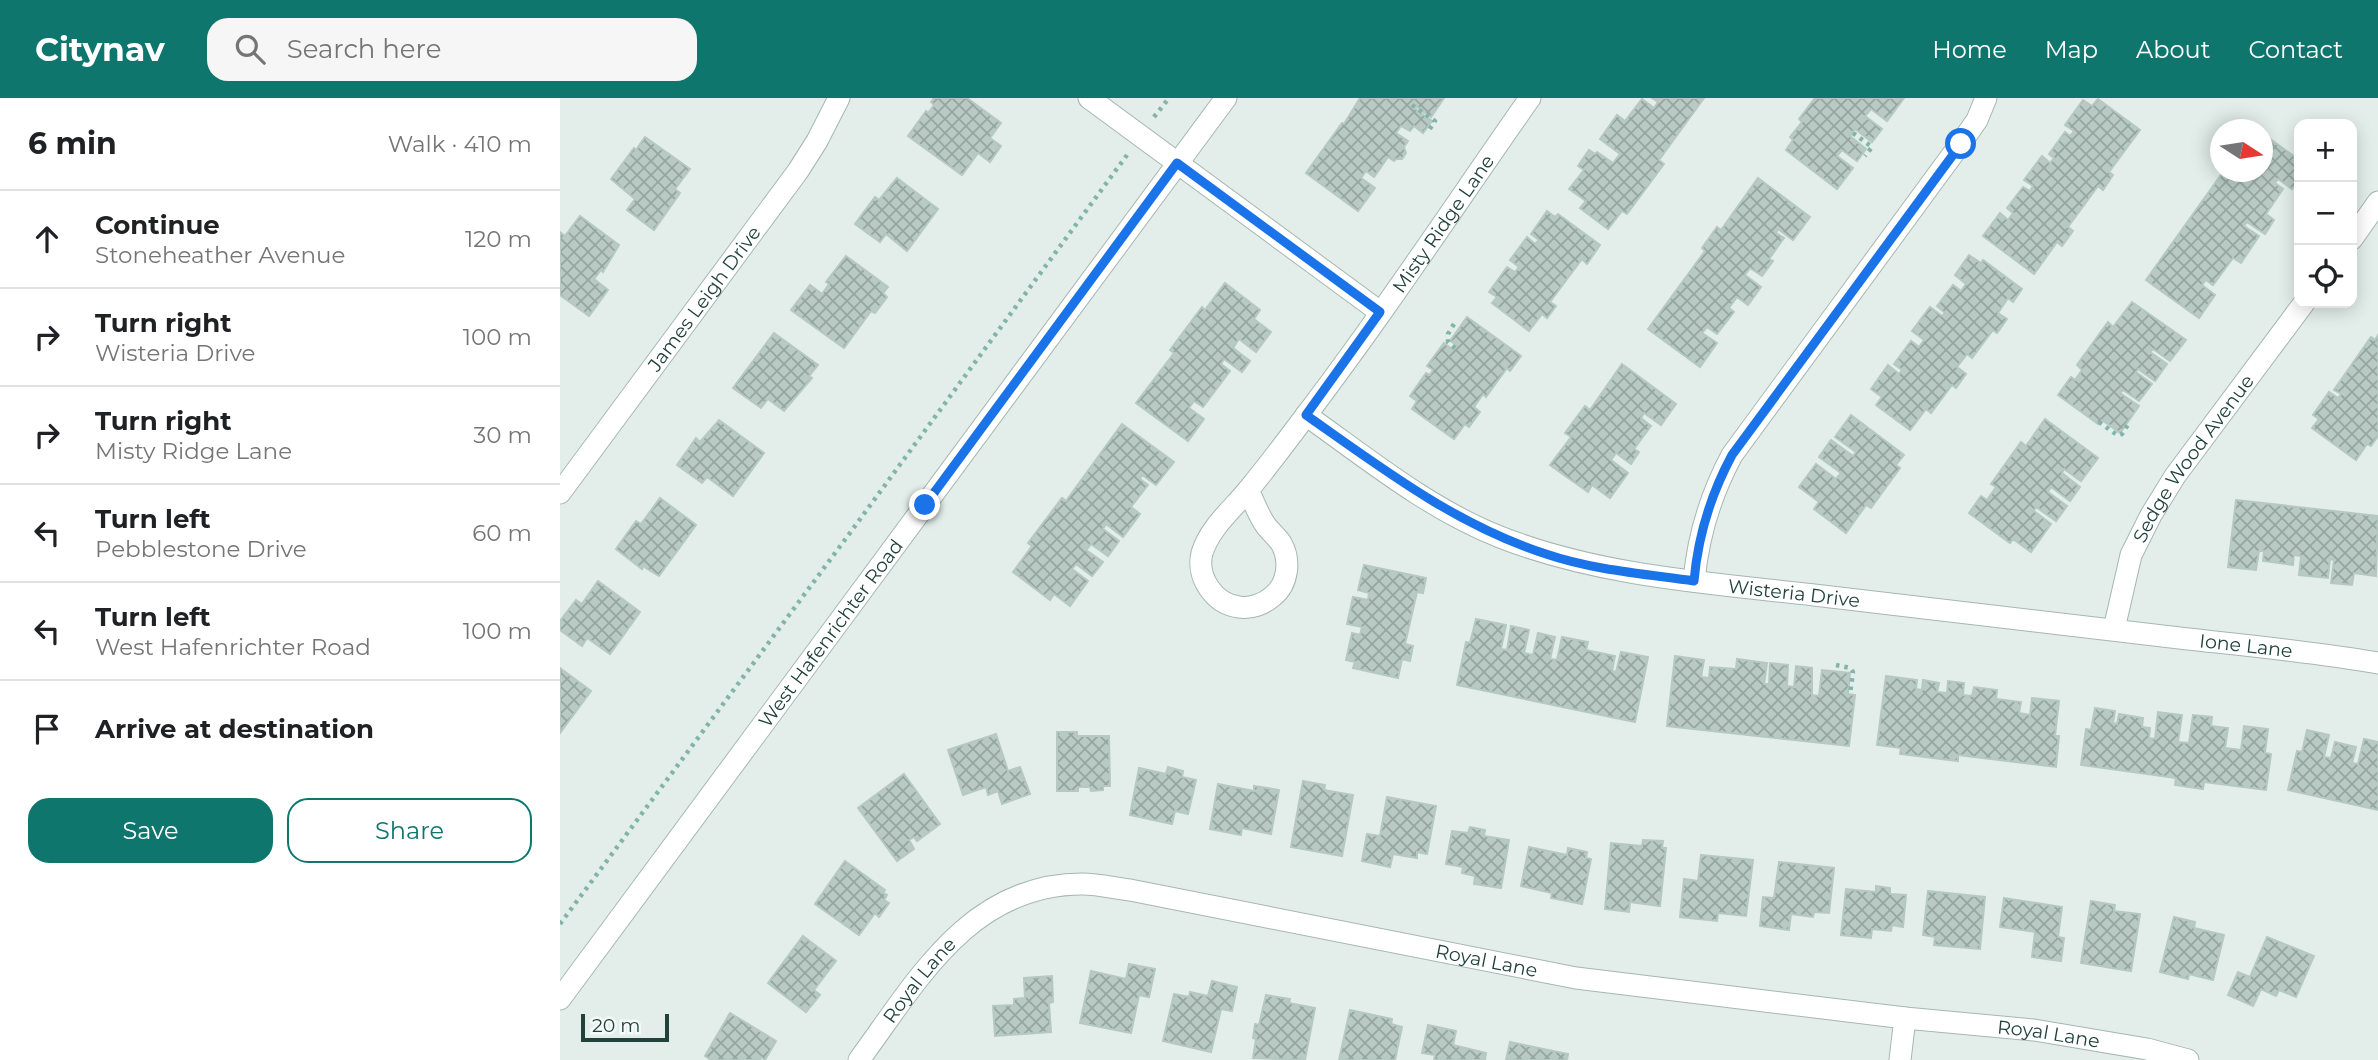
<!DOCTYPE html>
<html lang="en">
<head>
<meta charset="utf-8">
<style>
	:root { --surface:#fff; --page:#f6f6f6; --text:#202124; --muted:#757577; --line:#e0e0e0; --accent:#0f766e }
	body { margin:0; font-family:Montserrat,sans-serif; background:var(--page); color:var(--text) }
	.controls { position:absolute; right:21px; top:21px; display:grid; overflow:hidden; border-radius:14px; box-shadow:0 4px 18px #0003 }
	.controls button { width:63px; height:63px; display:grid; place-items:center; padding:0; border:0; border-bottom:2px solid var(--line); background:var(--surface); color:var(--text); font:35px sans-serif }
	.compass { position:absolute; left:1650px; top:21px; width:63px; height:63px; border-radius:50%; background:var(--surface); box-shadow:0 4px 18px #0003; rotate:102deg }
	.scale { position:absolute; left:21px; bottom:18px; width:88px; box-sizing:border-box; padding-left:7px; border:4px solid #20423b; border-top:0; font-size:19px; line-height:24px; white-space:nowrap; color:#20423b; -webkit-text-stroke:5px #f4faf8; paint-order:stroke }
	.stop { position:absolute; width:21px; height:21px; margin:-16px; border:5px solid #1a73e8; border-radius:50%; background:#fff }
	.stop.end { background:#1a73e8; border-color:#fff; box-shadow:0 2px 7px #0008 }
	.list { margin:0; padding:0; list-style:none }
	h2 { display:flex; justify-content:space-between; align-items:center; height:91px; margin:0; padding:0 28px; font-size:30px }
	h2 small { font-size:23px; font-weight:400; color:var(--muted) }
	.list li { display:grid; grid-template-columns:46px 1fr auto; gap:21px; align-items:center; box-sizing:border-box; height:98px; padding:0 28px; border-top:2px solid var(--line) }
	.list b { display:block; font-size:26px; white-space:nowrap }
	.list p { margin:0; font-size:23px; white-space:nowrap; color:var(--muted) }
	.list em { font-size:23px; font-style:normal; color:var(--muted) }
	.actions { display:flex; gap:14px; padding:21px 28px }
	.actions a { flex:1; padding:16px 0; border:2px solid var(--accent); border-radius:21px; text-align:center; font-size:24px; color:var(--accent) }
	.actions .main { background:var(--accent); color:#fff }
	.icon { flex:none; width:38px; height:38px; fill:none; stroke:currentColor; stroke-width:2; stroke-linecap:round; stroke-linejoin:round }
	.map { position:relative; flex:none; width:1818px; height:962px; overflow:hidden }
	header { display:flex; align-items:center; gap:42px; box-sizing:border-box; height:98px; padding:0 35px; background:var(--accent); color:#fff }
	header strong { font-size:33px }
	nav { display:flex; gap:38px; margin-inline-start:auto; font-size:24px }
	.search { width:490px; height:63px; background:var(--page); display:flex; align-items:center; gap:18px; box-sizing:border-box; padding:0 24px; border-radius:21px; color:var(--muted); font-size:26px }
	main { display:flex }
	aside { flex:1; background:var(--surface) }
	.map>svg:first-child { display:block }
	.building { fill:url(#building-cross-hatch); stroke:#b5c9c2; stroke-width:2 }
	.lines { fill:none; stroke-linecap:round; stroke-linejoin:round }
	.minor-casing { stroke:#a5b7b2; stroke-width:23 }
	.tertiary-casing { stroke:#a5b7b2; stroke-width:23 }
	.path { stroke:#80b5a8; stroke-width:4.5; stroke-dasharray:3.5 5; stroke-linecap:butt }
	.minor { stroke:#fff; stroke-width:21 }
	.tertiary { stroke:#fff; stroke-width:21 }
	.route { stroke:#1a73e8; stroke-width:9 }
	.labels { text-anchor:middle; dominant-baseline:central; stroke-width:6; stroke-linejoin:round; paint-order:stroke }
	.street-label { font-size:19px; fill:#20423b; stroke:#f4faf8 }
</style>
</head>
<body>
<header>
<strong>Citynav</strong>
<div class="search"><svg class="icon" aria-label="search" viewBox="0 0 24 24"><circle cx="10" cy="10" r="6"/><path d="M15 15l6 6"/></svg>Search here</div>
<nav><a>Home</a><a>Map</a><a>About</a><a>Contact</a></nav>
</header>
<main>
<aside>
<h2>6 min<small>Walk · 410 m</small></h2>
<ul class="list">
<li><svg class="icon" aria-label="ahead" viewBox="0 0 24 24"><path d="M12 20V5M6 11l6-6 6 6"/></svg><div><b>Continue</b><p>Stoneheather Avenue</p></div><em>120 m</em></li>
<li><svg class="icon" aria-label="right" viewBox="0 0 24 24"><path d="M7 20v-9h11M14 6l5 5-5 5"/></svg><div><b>Turn right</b><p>Wisteria Drive</p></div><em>100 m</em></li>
<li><svg class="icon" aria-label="right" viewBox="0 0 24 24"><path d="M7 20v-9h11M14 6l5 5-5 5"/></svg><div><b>Turn right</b><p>Misty Ridge Lane</p></div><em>30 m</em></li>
<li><svg class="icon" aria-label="left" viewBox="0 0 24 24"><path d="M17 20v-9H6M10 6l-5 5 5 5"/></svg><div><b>Turn left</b><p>Pebblestone Drive</p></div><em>60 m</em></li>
<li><svg class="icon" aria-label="left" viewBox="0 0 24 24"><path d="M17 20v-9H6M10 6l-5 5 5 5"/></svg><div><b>Turn left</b><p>West Hafenrichter Road</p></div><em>100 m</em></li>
<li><svg class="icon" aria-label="arrive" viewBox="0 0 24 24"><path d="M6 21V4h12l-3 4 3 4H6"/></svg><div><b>Arrive at destination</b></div></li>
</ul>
<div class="actions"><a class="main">Save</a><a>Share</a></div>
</aside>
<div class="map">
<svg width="1818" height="962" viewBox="0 0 1818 962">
	<defs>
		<pattern id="building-cross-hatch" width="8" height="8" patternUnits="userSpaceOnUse" patternTransform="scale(1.75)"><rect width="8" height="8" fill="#b8cac3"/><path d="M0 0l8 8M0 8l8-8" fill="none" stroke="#95a6a0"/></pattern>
	</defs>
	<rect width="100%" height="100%" fill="#e3eeea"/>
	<!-- building -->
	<g class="building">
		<polygon points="374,0 407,0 441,25 430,40 441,48 430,64 418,55 402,77 348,38 366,13 368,15 374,7 371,4"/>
		<polygon points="800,0 884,0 871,19 853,6 852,8 872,23 863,35 854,28 850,33 841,28 836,35 848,43 844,49 846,55 842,61 836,61 834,63 828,59 814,79 806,73 801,80 815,90 798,113 746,75 782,25 784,26"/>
		<polygon points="1092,0 1144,0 1099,62 1104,66 1067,116 1062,113 1048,131 1020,110 1026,103 1009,91 1024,72 1018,68 1029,52 1035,56 1037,54 1053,65 1060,56 1040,41 1057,17 1065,23 1082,1 1094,10 1098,4"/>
		<polygon points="1255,0 1344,0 1327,23 1311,11 1305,18 1322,31 1312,44 1295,31 1290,38 1306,51 1297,63 1282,52 1277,58 1293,70 1277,91 1226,52 1233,42 1230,39 1242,24 1239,21"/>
		<polygon points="1538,1 1580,32 1549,74 1553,77 1543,92 1538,88 1508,129 1513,133 1502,148 1497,144 1474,176 1423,138 1440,115 1448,122 1453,115 1447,110 1463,89 1470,93 1473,88 1464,82 1482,58 1490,65 1494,60 1489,56 1505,34 1510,38 1514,33 1505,27 1523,2 1532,8"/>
		<polygon points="1702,35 1739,62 1739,81 1732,91 1718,81 1715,85 1723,91 1706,116 1714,122 1705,136 1687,124 1684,128 1699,138 1681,165 1673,160 1653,187 1646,182 1642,187 1655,197 1639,220 1586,182 1663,74 1702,74"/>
		<polygon points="85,39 130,71 115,91 120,95 94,132 67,112 75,101 51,81 74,50 76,52"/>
		<polygon points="337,80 378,111 347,153 326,136 320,144 295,126 315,99 319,102"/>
		<polygon points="1198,80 1250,119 1233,142 1218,131 1216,135 1224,140 1209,161 1213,163 1202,178 1190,170 1185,177 1201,189 1188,207 1177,199 1169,210 1174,214 1157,236 1147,229 1142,235 1157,245 1140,269 1088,231 1145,153 1142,150 1157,129 1161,132"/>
		<polygon points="987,113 995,119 998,116 1040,147 1027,166 1022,161 990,204 996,208 987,220 982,216 969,233 932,205 937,199 929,194 947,169 955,174 959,169 950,162 967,139 975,146 979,142 971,136"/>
		<polygon points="20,118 59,147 43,174 41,172 34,181 48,192 29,218 0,197 0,134 5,138"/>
		<polygon points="1409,157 1421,165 1423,162 1462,191 1453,204 1448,200 1438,215 1447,221 1437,235 1433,232 1412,260 1407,256 1397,269 1406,276 1396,290 1392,287 1371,315 1366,311 1350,332 1316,307 1322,299 1311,291 1328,267 1339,276 1342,272 1334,266 1351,243 1359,249 1364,242 1352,233 1370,209 1382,218 1385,215 1377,208 1393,187 1401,193 1406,186 1395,177"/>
		<polygon points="286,158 328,189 323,195 327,199 315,215 311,213 284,250 231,212 250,187 262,196 269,186 266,184"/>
		<polygon points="665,185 700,212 694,221 711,234 696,254 679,241 673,250 690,263 682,274 664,261 661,266 670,273 643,309 634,303 629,310 644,321 628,343 576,305 614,255 610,252 642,209 645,212"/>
		<polygon points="1572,204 1626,242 1610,263 1593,251 1590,254 1607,266 1595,283 1578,271 1576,274 1592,286 1579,303 1563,292 1560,295 1579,308 1560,335 1542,322 1538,326 1498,297 1511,279 1515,282 1522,272 1517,267 1548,224 1553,229"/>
		<polygon points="907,219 961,258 950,273 947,270 926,299 923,296 914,309 920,314 909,329 905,326 894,341 852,311 857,303 850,298 866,275 870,277 873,272 867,268 884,245 893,252 895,250 897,247 890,243"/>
		<polygon points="214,235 258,267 249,278 252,280 224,313 208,301 201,310 173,290"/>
		<polygon points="1818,237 1818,338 1811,348 1807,346 1796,362 1752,330 1759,321 1753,317 1769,294 1778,300 1781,296 1774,292 1811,239 1815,242"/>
		<polygon points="1062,266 1116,306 1101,327 1084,315 1081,320 1091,328 1074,351 1079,354 1071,366 1056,355 1051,362 1068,375 1050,400 1032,387 1028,394 990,367 1011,339 1005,335 1025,308 1030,312"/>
		<polygon points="1291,317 1344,357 1336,367 1340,370 1311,410 1306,407 1286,435 1254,411 1259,404 1239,389 1256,366 1276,381 1281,375 1259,359 1271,342 1293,358 1296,354 1275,339"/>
		<polygon points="1485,321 1538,360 1521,383 1504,371 1502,375 1520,389 1510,403 1491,389 1488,394 1507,408 1496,423 1476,409 1474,413 1491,426 1471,454 1453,441 1450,445 1409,415 1421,398 1427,402 1436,389 1431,386 1461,344 1466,348"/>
		<polygon points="159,322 204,355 173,398 147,379 142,385 117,367 136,340 140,344"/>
		<polygon points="562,326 614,364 596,387 582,377 580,381 588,387 571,409 580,416 563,439 546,426 543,431 559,443 548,458 531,446 526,452 543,464 532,478 516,466 512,471 528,483 510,508 494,496 490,502 453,474 472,448 468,445 502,400 506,403"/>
		<polygon points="100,400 136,427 99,478 86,470 85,467 82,471 56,451 76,423 81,426"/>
		<polygon points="1676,402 1818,418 1816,478 1794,475 1792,487 1771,485 1774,462 1770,461 1768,480 1739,477 1741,458 1734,457 1733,467 1703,463 1704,453 1699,453 1696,472 1668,469"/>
		<polygon points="804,467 866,480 863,495 857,494 845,546 853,548 850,563 842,561 838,580 793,570 795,564 786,562 792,535 800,537 802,529 787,526 793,499 808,502 809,495 798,492"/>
		<polygon points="38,483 80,514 50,556 27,540 22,548 0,532 0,523 16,502 22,506"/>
		<polygon points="916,521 946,527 941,551 947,552 951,528 969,532 964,555 973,557 978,535 995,539 990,561 997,562 1002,539 1028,544 1026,552 1055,558 1052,573 1056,574 1061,554 1088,559 1075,624 897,587 906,544 910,545"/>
		<polygon points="1115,558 1144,562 1141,579 1149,580 1150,569 1176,571 1177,561 1207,565 1204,586 1209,586 1210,565 1228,567 1227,588 1234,589 1236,568 1252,570 1252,597 1259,598 1262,572 1290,575 1288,596 1295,597 1289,648 1107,628"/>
		<polygon points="0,570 31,593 0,635"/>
		<polygon points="1326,578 1357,582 1356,591 1362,592 1363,582 1379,585 1377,594 1387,595 1388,583 1404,585 1403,597 1412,598 1414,589 1437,592 1436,601 1461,604 1459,615 1470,617 1472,600 1499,603 1495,638 1499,638 1496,669 1398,657 1398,663 1340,656 1341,650 1317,647"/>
		<polygon points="1535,610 1555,613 1553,625 1557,626 1559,616 1583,620 1582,629 1590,630 1589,640 1595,641 1598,614 1622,617 1618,644 1629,645 1633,617 1652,619 1651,628 1668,630 1665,650 1681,652 1684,628 1708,631 1705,655 1711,656 1706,692 1644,684 1643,691 1615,687 1616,680 1521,667 1526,631 1531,632"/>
		<polygon points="1747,632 1769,637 1764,659 1771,660 1775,644 1796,649 1792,665 1798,666 1804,641 1818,644 1818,712 1728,692 1737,653 1742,654"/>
		<polygon points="497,634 517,634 517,638 549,638 550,688 543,688 543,692 531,693 530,689 518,689 518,693 497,693"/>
		<polygon points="436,636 448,673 460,669 470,696 442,706 438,693 428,697 426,689 403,697 388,652"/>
		<polygon points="608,669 623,673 622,679 636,682 628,716 615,713 612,726 570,717 579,670 606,676"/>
		<polygon points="344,676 380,726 357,743 354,739 349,742 354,751 337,763 298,710"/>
		<polygon points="743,683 765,687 764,692 793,697 782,758 731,749"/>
		<polygon points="658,686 694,693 694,688 719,692 711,736 682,730 681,737 650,731"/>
		<polygon points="827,699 876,708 867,756 857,754 857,760 833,756 830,769 802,763 807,736 820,738"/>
		<polygon points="910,729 925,732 924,738 949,742 941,790 914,786 915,778 902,775 903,769 886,766 892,733 908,735"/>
		<polygon points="1083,742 1103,743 1102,750 1106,750 1100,808 1070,804 1069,814 1045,811 1051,745 1082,748"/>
		<polygon points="969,749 1007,757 1008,750 1027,754 1026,760 1031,761 1022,806 991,800 992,795 961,788"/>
		<polygon points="1141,757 1193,762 1186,818 1158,815 1157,823 1120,819 1124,781 1138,783"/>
		<polygon points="285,763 325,792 323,795 327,797 324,802 329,805 319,819 315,815 299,837 255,806"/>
		<polygon points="1219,764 1274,770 1269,815 1254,814 1253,819 1231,816 1229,832 1200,828 1203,799 1214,800"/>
		<polygon points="1316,788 1330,790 1330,796 1346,797 1343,829 1332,827 1331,833 1312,831 1311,840 1281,837 1286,791 1316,794"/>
		<polygon points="1368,793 1425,799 1420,851 1374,847 1375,839 1363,837"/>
		<polygon points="1444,800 1502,809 1498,839 1504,840 1501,863 1472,859 1475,834 1440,829"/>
		<polygon points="1531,803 1555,807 1554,813 1580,816 1571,873 1521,865"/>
		<polygon points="1614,819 1635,824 1634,830 1664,837 1653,882 1629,876 1628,881 1600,874"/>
		<polygon points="243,838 276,863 254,892 260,897 246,914 208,885"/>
		<polygon points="1707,839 1754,858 1736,899 1719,892 1716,898 1701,891 1693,908 1668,897 1678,874 1690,879"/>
		<polygon points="569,866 595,871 589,899 579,897 571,935 520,925 531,873 566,881"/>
		<polygon points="492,878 493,904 489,905 491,934 435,938 433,908 454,907 454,901 465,900 464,880"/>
		<polygon points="652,883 677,889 672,913 661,911 651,954 603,943 614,896 629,899 630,894 648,898"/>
		<polygon points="706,897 730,901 729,905 755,910 745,962 693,960 696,941 693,940 695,926 699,927"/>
		<polygon points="790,912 832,921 831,926 842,929 835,962 779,962"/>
		<polygon points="170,915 216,943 205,962 201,959 200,962 151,962 145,958"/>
		<polygon points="868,927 896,933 893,947 926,955 925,962 874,962 875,957 862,955"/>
		<polygon points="950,944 1008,956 1007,962 946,962"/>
	</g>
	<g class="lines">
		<defs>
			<g id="minor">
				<polyline points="529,0 820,214"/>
				<polyline points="1792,141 1818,104"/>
				<path id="s1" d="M746 317C808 361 869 411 940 439 1039 478 1149 485 1254 497 1379 512 1504 526 1628 541 1692 548 1755 554 1818 565"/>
				<path id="s2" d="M688 392C694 404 699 419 707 429 712 435 717 439 721 445 731 462 728 486 713 498 704 506 691 511 679 509 654 506 636 479 642 455 650 429 673 411 689 391 708 368 726 344 744 320 823 216 895 107 970 0"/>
				<path id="s3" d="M0 395 238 73 257 43 279 0"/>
				<path d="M1134 483C1138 438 1150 398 1172 357L1401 45 1417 22 1426 0"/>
				<path id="s4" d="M1554 531 1571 457 1591 417 1615 378 1744 205"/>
				<path id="s5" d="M299 962C357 883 410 786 522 786 538 786 554 790 570 792L1016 880 1345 920 1474 932 1587 951 1628 962"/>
				<polyline points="1340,962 1345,920"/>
			</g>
			<g id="tertiary">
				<path id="s6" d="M0 901 666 0"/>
			</g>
		</defs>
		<!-- minor casing -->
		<use href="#minor" class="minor-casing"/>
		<!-- tertiary casing -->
		<use href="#tertiary" class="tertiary-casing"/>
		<!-- path -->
		<g class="path">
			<polyline points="852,7 875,23 869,32"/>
			<polyline points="594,19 609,0"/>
			<polyline points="1293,35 1312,49 1305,58"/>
			<polyline points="894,226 888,236 888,244 895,250"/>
			<polyline points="1539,324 1557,337 1562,336 1569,325"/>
			<polyline points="1276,567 1290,570 1293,574 1290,596"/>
			<polyline points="0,826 284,443 567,57"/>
		</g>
		<!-- minor -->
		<use href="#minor" class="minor"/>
		<!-- tertiary -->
		<use href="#tertiary" class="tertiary"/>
	</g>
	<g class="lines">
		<!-- route -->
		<path class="route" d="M365 407 617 65 820 214 746 317C823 371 896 427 986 456 1033 472 1085 476 1134 483 1138 437 1150 398 1172 357L1401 46"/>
	</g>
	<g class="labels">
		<!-- street labels -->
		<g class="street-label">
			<text stroke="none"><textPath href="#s2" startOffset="640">Misty Ridge Lane</textPath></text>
			<text stroke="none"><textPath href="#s3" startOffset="242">James Leigh Drive</textPath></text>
			<text stroke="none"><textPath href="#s4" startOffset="191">Sedge Wood Avenue</textPath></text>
			<text stroke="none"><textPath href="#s1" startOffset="530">Wisteria Drive</textPath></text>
			<text stroke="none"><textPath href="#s6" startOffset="455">West Hafenrichter Road</textPath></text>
			<text stroke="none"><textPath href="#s1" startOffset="985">Ione Lane</textPath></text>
			<text stroke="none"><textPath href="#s5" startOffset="709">Royal Lane</textPath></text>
			<text stroke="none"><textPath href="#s5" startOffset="100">Royal Lane</textPath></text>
			<text stroke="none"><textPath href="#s5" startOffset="1276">Royal Lane</textPath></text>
		</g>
	</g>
</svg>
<div class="controls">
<button>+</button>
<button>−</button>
<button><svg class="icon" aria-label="locate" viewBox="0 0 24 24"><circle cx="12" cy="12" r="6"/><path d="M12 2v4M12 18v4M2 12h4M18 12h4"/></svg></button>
</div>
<svg class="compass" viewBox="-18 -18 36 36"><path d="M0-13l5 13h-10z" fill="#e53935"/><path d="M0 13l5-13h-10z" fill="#757577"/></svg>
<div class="scale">20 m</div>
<div class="stop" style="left:1401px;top:46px"></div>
<div class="stop end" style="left:365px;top:407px"></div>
</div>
</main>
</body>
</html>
